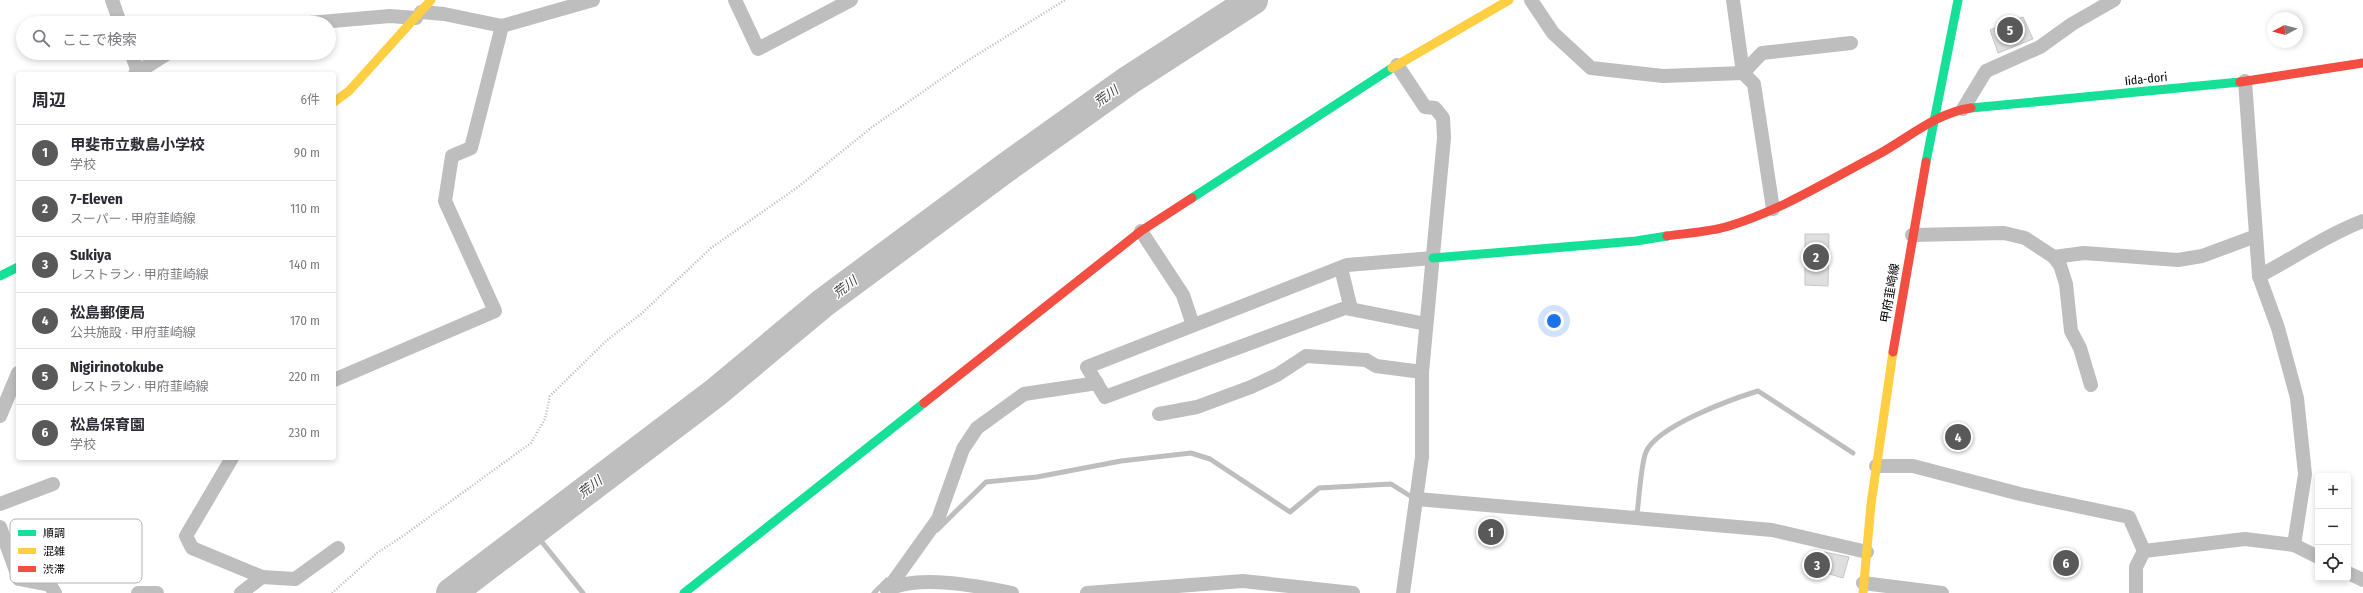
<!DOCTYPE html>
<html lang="ja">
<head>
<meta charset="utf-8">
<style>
	:root { --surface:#fff; --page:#f7f7f7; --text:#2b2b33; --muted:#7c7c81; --line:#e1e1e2; --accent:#595959 }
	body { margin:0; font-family:"Fira Sans Condensed","Noto Sans JP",sans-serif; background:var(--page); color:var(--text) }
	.controls { position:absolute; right:12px; bottom:12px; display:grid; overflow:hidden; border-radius:4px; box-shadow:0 2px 6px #0003 }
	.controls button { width:36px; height:36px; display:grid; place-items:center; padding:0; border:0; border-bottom:1px solid var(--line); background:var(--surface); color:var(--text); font:20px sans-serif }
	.compass { position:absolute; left:2267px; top:12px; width:36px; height:36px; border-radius:50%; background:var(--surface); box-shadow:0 2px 6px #0003; rotate:263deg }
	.you { position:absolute; left:1554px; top:321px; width:14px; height:14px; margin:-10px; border:3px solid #fff; border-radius:50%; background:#1a73e8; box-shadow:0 0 0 6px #1a73e833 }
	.badge { display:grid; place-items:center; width:26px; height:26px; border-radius:50%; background:var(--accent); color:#fff; font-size:13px; font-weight:700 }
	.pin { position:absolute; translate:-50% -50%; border:2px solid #fff; box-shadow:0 1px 4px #0006 }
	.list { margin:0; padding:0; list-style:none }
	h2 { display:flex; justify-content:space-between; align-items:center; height:52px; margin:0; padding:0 16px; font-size:17px }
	h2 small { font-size:13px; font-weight:400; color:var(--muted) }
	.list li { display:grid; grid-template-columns:26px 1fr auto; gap:12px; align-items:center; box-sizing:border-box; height:56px; padding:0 16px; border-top:1px solid var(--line) }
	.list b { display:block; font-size:15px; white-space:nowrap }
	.list p { margin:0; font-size:13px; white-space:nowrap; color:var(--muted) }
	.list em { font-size:13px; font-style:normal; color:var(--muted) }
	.icon { flex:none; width:22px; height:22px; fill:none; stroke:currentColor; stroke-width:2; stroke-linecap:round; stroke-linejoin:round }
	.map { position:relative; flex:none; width:2363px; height:593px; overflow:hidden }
	.search { position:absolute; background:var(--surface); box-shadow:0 2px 6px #0003; left:16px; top:16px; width:320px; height:44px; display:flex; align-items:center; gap:10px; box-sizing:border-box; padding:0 14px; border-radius:22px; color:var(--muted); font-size:15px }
	.panel { position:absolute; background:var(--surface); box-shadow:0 2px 6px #0003; left:16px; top:72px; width:320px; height:388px; border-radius:4px }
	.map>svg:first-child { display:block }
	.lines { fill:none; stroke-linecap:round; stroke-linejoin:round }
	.stream { stroke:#bebebe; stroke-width:5 }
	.river { stroke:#bebebe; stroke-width:30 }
	.building { fill:#dfdfdf; stroke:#c6c6c6 }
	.path { stroke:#b9b9b9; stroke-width:2.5; stroke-dasharray:1 2; stroke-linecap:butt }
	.street { stroke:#bebebe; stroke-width:14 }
	.fast { stroke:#16e098; stroke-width:9 }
	.slow { stroke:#ffcf43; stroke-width:9 }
	.jam { stroke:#f24e42; stroke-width:9 }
	.labels { text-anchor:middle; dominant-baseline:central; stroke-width:3; stroke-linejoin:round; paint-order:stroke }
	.street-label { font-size:12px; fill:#000; stroke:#fff }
	.water-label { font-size:13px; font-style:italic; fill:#434343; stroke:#fff }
	.key { fill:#fff; stroke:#b2b2b2; stroke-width:1 }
	.key-label { font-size:11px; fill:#000 }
</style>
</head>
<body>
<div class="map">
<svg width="2363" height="593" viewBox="0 0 2363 593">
	<rect width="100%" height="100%" fill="#fff"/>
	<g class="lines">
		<!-- stream -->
		<g class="stream">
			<path d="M1633 513 1637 514C1639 500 1641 463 1646 452 1657 426 1732 399 1758 391L1853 453"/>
			<polyline points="937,530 986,482 1037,477 1121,461 1191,453 1210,459 1290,512 1319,488 1391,484 1415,499"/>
			<polyline points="533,531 583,593"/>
			<polyline points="874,593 887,580"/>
		</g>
		<!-- river -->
		<polyline class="river" points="451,593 715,393 823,303 1004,169 1129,80 1253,0"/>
	</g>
	<!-- building -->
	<g class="building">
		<polygon points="2023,17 2033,39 1998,53 1990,30"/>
		<polygon points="1805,234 1829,234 1828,286 1805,285"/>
		<polygon points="1824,552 1849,557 1843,578 1823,572 1823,577 1806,573 1810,553 1822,557"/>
	</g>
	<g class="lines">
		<!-- path -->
		<polyline class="path" points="332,593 377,553 403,536 531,443 545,419 550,396 606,341 641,314 711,248 798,187 872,127 967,61 1065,0"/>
		<!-- street -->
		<g class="street">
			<polyline points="112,0 120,23"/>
			<polyline points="735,0 758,49 851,0"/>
			<polyline points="1531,0 1553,33 1591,68 1663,76 1743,73 1762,53 1851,43"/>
			<polyline points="1733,0 1743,73 1754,84 1773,209"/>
			<polyline points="421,12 444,14 502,26 593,0"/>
			<polyline points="309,23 390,16 416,18"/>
			<polyline points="131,53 139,74"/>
			<polyline points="1397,65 1425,107 1435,108 1443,118 1444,138 1422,372 1422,457 1403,593"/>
			<polyline points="135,74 168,53"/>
			<polyline points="2245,81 2259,276 2278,328 2297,398 2305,474 2294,545"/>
			<polyline points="1963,109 1986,71 2040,47 2072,24 2114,0"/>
			<polyline points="1141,231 1183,295 1193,325"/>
			<polyline points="1912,235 2004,233 2025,238 2054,257 2060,265 2066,284 2071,331 2080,348 2091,385"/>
			<polyline points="2054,257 2084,253 2178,260 2202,256 2256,236"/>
			<polyline points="1341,268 1351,309"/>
			<path d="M2259 276C2294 258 2326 235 2363 221"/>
			<polyline points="1426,324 1345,308 1105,397 1087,367 1347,265 1433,258"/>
			<polyline points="334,380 495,311 445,201 452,156 471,148 502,26"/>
			<polyline points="1159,414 1197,407 1251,387 1277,375 1306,356 1366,360 1376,366 1422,372"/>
			<polyline points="0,416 18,373"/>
			<polyline points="232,458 186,536 192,548 262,577 295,579 338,548"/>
			<polyline points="1876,466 1913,466 2020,494 2129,517 2144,551 2136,567 2136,593"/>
			<polyline points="1417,499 1772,530 1867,552"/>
			<polyline points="0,504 53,484"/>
			<polyline points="0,527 19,579 50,585 55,593"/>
			<polyline points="2144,551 2245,539 2294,545 2318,557"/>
			<polyline points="2348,573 2363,580"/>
			<polyline points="1863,583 1942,593"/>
			<polyline points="888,589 938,519 963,449 977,428 1024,394 1097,383"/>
			<path d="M887 590C918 574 979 586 1012 593"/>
			<polyline points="138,593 157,593"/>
			<polyline points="241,593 262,577"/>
			<polyline points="1087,593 1243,581 1353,593"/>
		</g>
		<!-- fast -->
		<g class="fast">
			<polyline points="1971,108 2240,82"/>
			<polyline points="1926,162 1958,0"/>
			<polyline points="1192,198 1392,68"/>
			<polyline points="1433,258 1636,241 1667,236"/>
			<polyline points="0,276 18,267"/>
			<polyline points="684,593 924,403"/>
		</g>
		<!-- slow -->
		<g class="slow">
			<polyline points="1392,68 1509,0"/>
			<polyline points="334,102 349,91 431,0"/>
			<polyline points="1863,593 1871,504 1893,352"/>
		</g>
		<!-- jam -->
		<g class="jam">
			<polyline points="2240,82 2363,63"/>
			<path d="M1667 236C1687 233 1710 232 1729 226 1782 210 1831 179 1879 154 1908 138 1938 112 1971 108"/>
			<polyline points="1893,352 1926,162"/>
			<polyline points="924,403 1141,231 1192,198"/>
		</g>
	</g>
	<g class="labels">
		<!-- street labels -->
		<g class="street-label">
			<text transform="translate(2146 79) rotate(-6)">Iida-dori</text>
			<text transform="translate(1890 293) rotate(-80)">甲府韮崎線</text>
		</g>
		<!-- water labels -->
		<g class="water-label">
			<text transform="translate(1106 96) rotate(-36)">荒川</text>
			<text transform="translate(845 287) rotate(-37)">荒川</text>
			<text transform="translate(590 487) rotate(-37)">荒川</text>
		</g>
	</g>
	<!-- legend -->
	<rect x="10" y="519" width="132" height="64" rx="6" class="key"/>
	<rect x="18" y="530" width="18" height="6" fill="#16e098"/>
	<rect x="18" y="548" width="18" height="6" fill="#ffcf43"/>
	<rect x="18" y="566" width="18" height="6" fill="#f24e42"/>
	<g class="key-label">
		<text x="43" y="537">順調</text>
		<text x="43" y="555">混雑</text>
		<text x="43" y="573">渋滞</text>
	</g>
</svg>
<div class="controls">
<button>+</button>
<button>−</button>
<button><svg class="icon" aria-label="locate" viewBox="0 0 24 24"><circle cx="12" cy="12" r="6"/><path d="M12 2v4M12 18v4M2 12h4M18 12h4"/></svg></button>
</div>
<svg class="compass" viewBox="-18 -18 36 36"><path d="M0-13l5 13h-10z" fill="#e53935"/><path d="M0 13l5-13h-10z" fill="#7c7c81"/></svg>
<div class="you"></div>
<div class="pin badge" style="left:1491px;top:532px">1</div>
<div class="pin badge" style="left:1816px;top:257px">2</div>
<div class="pin badge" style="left:1817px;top:565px">3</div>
<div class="pin badge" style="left:1958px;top:437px">4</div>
<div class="pin badge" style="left:2010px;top:30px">5</div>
<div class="pin badge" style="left:2066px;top:563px">6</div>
<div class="search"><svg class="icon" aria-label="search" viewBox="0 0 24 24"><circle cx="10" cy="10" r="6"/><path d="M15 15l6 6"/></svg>ここで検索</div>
<section class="panel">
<h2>周辺<small>6件</small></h2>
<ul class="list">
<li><span class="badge">1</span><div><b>甲斐市立敷島小学校</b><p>学校</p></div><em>90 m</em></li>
<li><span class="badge">2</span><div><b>7-Eleven</b><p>スーパー · 甲府韮崎線</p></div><em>110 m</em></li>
<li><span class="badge">3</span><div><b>Sukiya</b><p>レストラン · 甲府韮崎線</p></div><em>140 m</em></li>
<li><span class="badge">4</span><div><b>松島郵便局</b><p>公共施設 · 甲府韮崎線</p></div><em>170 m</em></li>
<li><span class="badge">5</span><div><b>Nigirinotokube</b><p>レストラン · 甲府韮崎線</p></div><em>220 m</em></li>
<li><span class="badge">6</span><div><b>松島保育園</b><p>学校</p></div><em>230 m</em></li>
</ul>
</section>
</div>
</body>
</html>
